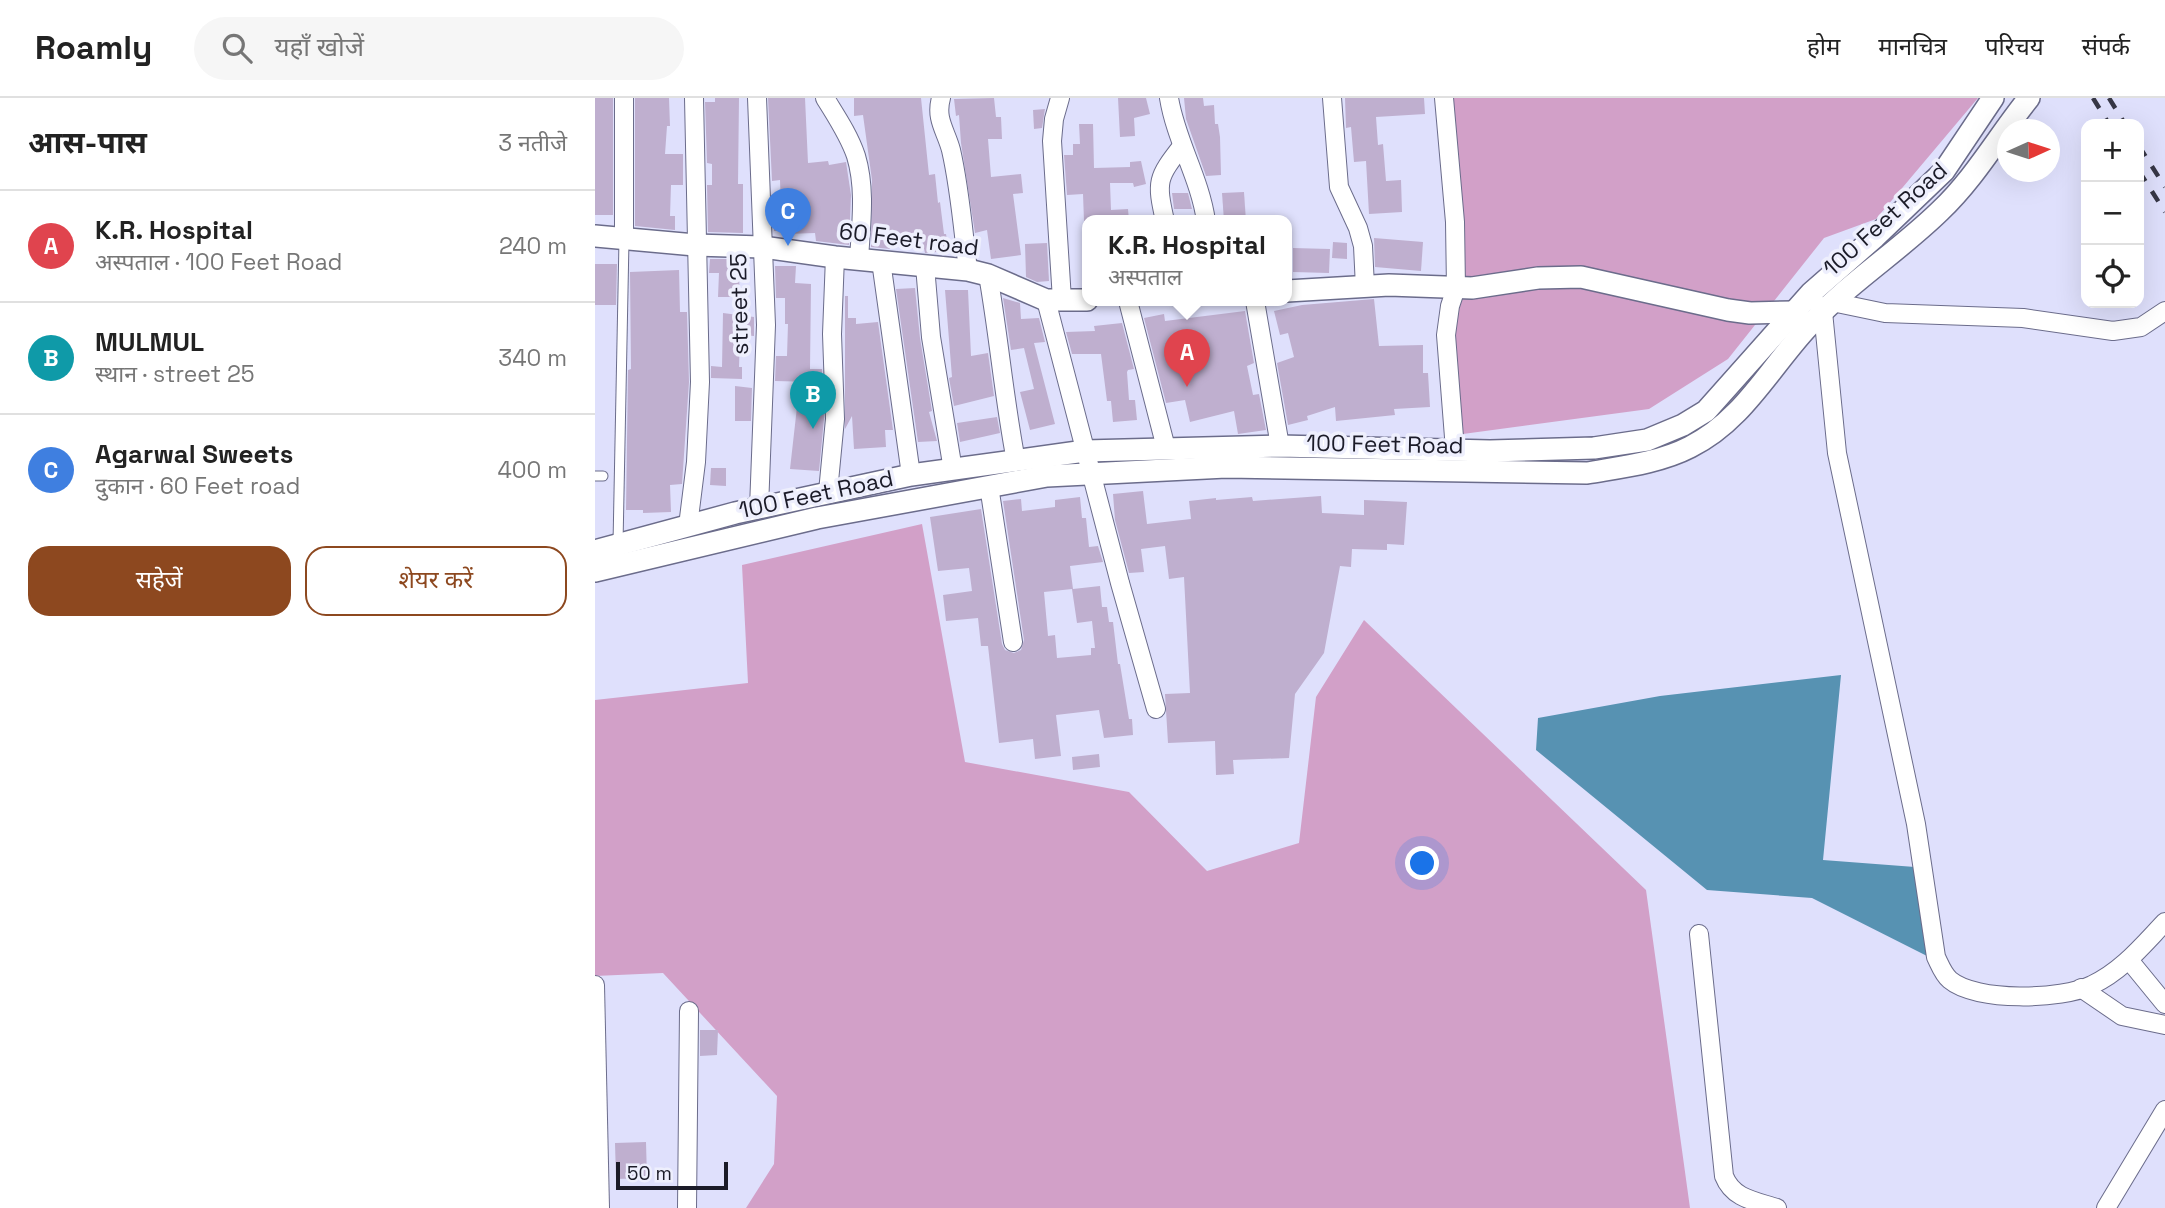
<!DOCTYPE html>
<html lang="hi">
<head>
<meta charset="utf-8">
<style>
	:root { --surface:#fff; --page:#f6f6f6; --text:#222; --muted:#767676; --line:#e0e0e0; --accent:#8d481f }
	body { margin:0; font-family:"Space Grotesk","Noto Sans Devanagari",sans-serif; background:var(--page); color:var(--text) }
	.controls { position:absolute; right:21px; top:21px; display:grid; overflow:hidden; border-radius:14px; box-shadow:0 7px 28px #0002 }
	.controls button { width:63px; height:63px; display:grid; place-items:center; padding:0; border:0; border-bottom:2px solid var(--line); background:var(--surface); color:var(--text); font:35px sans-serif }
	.compass { position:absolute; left:1402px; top:21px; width:63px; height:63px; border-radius:50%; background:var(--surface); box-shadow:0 7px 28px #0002; rotate:87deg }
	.scale { position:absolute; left:21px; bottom:18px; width:112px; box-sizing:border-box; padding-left:7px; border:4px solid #1b1b28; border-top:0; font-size:19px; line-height:24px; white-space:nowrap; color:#1b1b28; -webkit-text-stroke:5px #eeeffd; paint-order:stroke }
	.you { position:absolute; left:828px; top:766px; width:24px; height:24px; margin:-18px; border:5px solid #fff; border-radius:50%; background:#1a73e8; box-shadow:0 0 0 10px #1a73e833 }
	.badge { display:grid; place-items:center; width:46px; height:46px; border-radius:50%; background:var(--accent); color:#fff; font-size:23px; font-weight:700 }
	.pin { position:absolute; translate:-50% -58px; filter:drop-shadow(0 2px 4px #0008) }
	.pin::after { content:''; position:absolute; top:37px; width:24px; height:21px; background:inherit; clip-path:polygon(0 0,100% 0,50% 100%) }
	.popup { position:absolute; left:487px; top:117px; width:210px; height:91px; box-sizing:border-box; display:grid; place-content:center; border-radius:14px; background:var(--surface); filter:drop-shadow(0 2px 5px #0005); font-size:23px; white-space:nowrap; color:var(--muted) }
	.popup b { font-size:26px; color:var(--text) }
	.popup::after { content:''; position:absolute; left:50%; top:100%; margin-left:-14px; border:14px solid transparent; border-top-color:var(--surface) }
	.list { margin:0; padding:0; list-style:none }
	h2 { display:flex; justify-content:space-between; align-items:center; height:91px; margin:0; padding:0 28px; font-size:30px }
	h2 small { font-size:23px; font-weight:400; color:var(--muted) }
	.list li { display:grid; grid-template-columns:46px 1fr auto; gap:21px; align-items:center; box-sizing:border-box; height:112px; padding:0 28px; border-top:2px solid var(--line) }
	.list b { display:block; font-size:26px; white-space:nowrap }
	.list p { margin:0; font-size:23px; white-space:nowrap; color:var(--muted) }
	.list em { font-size:23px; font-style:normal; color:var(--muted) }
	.actions { display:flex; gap:14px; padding:21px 28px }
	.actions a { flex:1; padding:16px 0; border:2px solid var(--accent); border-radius:21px; text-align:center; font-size:24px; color:var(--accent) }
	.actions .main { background:var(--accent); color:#fff }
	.icon { flex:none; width:38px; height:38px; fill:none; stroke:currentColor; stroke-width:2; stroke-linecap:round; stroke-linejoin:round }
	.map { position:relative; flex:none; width:1570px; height:1110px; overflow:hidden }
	header { display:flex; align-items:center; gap:42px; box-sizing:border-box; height:98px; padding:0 35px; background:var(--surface); border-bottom:2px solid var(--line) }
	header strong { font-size:33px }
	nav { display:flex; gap:38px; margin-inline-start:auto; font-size:24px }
	.search { width:490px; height:63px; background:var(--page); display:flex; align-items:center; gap:18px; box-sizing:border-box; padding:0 24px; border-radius:38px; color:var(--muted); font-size:26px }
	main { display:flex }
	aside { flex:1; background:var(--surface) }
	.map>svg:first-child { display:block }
	.forest { fill:#d2a0c8 }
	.water { fill:#5792b2 }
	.building { fill:#bfafcf; fill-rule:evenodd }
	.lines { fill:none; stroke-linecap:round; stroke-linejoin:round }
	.service-casing { stroke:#6b6c8b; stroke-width:11 }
	.minor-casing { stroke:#6b6c8b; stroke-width:20 }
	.tertiary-casing { stroke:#6b6c8b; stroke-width:24 }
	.service { stroke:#fff; stroke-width:9 }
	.minor { stroke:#fff; stroke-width:18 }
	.tertiary { stroke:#fff; stroke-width:21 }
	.rail { stroke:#373746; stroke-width:4.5; stroke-dasharray:12 12; stroke-linecap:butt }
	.labels { text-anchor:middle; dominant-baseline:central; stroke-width:7; stroke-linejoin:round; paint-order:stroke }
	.street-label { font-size:23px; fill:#1b1b28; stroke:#eeeffd }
</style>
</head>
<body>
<header>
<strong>Roamly</strong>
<div class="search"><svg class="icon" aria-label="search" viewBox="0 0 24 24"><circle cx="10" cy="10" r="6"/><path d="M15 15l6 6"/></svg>यहाँ खोजें</div>
<nav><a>होम</a><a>मानचित्र</a><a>परिचय</a><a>संपर्क</a></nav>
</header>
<main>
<aside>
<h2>आस-पास<small>3 नतीजे</small></h2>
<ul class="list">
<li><span class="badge" style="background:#e0444e">A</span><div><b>K.R. Hospital</b><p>अस्पताल · 100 Feet Road</p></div><em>240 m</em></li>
<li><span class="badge" style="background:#0f9aa8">B</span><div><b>MULMUL</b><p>स्थान · street 25</p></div><em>340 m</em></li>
<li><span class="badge" style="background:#3f7fe0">C</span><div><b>Agarwal Sweets</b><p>दुकान · 60 Feet road</p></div><em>400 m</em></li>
</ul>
<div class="actions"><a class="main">सहेजें</a><a>शेयर करें</a></div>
</aside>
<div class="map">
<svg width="1570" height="1110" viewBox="0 0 1570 1110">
	<rect width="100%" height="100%" fill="#dfe0fc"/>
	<!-- forest -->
	<g class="forest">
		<polygon points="858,0 1383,0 1281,121 1229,140 1133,261 1054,311 853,338"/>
		<polygon points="327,426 370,664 534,694 612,773 704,745 721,599 769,522 1051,792 1095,1110 151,1110 179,1066 182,998 68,875 0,878 0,602 153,585 147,467"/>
	</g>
	<!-- water -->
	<polygon class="water" points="1246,577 1228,762 1333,770 1334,859 1217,800 1112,792 941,652 943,620 1065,598"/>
	<!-- building -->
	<g class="building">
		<rect x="0" y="0" width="18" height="117"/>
		<polygon points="40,0 74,0 75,28 72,28 70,56 88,56 88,87 76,87 75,118 80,118 80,132 40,128"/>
		<polygon points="120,0 144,0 143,86 148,86 148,135 113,134 112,87 117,87 117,66 112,65 110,4 120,4"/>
		<polygon points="173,0 210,0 213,65 233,63 234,67 251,64 256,97 254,147 221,143 220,135 192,136 192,133 179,133 178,110 186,110 185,82 177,83"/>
		<polygon points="259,0 326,0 334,77 340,76 343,105 345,104 349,136 351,136 354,153 330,155 326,137 295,142 295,151 276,149 277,82 268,17 259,18"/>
		<polygon points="399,0 401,19 406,19 407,41 393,41 396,79 426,76 428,95 418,96 426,157 396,161 392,132 380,135 366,45 364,17 361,18 359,1"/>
		<polygon points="523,0 551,0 555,16 539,20 540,38 525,39"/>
		<polygon points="589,0 608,0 609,8 619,7 620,26 623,26 625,39 626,77 611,78 591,21"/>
		<polygon points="750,0 829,0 830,16 781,19 783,47 788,46 791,83 806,82 807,114 774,116 771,63 759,64 756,29 751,30"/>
		<polygon points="450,11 447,30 439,31 438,12"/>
		<polygon points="484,26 498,26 499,70 535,69 535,64 546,63 551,86 539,89 538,85 515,85 516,112 533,111 534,123 489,123 488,96 472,97 469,57 478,57 478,46 485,46"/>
		<polygon points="649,94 651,123 629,123 627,95"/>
		<polygon points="577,95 593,95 597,111 579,111"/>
		<polygon points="779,140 828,144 826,173 780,169"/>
		<polygon points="738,144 752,145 752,161 737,160"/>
		<polygon points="452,145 454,183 442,184 431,179 430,146"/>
		<polygon points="698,150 735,151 734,175 698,174"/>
		<polygon points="115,161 143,161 145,199 123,199 124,175 114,175"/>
		<polygon points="0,166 22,166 21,207 0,207"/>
		<polygon points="180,168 201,168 200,185 216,186 215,271 227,271 229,321 224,373 195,371 202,309 219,284 180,283 181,258 192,258 193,226 190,226 190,200 181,200"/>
		<polygon points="84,172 85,214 92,214 94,284 87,386 75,387 76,414 48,415 48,412 31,412 33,272 36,271 35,174"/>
		<polygon points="320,190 325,240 337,313 334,314 342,343 323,344 301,191"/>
		<polygon points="350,192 373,192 376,258 393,255 399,298 359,308 354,280 357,279"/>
		<polygon points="250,198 253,198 253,220 261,220 261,226 283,224 298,332 290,332 291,349 259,351 257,318 250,331"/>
		<polygon points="408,200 425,205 426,221 444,220 450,244 439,245 460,326 435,332 425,294 439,291 429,250 416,252"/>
		<polygon points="779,201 784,248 828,247 828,275 833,275 835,309 799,311 800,317 741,323 740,309 712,318 713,322 693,327 682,265 699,259 693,235 685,237 679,213 707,207"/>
		<polygon points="650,213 659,265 652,268 658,297 664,296 671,332 643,336 639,313 595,324 590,302 571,305 549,220 569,216 570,223"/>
		<polygon points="128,215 159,219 159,238 145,237 144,269 147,269 147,281 116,280 116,268 127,269"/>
		<polygon points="527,225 539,271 533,272 532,274 534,302 540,302 542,322 518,324 516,303 512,303 506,256 477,256 471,234 500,233 499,228"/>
		<polygon points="140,288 157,290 156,323 140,323"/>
		<polygon points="402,319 405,335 365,344 362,325"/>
		<polygon points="116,370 131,370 131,388 115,387"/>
		<polygon points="548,393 552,426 596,421 594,403 621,400 621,402 657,399 658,403 726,398 727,415 769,417 769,402 812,404 809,447 792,446 792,452 757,451 756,469 745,468 729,555 700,596 694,660 638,662 639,676 621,677 620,643 573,645 570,596 595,595 589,479 574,481 570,448 546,451 549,474 534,475 520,422 518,396"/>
		<path d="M485 399 487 420H491L494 449 503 448 508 464 475 468 478 491 505 488 507 509H512L514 524H518L523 566H525L534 621H537L538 637 509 640 504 612 461 617 466 658 440 661 438 641 404 645 393 548H386L383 520 351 523 348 497 377 493 374 470 343 473 335 419 386 411 407 546 410 552 419 555 426 552 429 542 408 403 426 401 427 413 460 409V402ZM477 491 482 525 497 523 500 550H496V557L462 560 460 537 453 538 449 494Z"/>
		<polygon points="504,656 505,669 478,672 477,659"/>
		<polygon points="105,932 123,932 122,957 105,958"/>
		<polygon points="51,1044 52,1080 21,1081 20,1045"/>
	</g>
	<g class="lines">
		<defs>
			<g id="service">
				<polyline points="0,378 8,378"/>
				<polyline points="23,446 29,142"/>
			</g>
			<g id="minor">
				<polyline points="162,0 171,227 164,410"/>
				<path d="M230 0C241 18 254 37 261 58 271 91 266 127 264 161"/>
				<path d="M346 0C340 21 351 33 356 52 365 91 368 132 373 172"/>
				<polyline points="465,0 459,21 457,43 467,202"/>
				<path d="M574 0C581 43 605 80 611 123"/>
				<polyline points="737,0 744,89 763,130 768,148 770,189"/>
				<polyline points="849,0 860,124 861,190 855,208 851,237 860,352"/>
				<path d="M570 123C561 83 562 80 587 48"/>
				<polyline points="29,140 29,0"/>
				<polyline points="286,163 316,377"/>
				<polyline points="330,168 336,239 358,372"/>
				<path d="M393 177C404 239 409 301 421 363"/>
				<polyline points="451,202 525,485 561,611"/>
				<polyline points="533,203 571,350"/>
				<polyline points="660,203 685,348"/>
				<polyline points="1237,204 1290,215 1428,220 1518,233 1546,229 1570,213"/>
				<path d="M1223 207 1228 214 1242 355 1321 726 1341 859C1345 867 1348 876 1355 882 1381 904 1467 902 1497 887 1527 873 1548 847 1570 824"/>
				<polyline points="394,388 418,544"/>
				<polyline points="233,394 240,321 237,236 240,159"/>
				<polyline points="93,428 101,364 105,284 99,0"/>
				<path d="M1104 836 1129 1078C1138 1101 1160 1103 1182 1110"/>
				<polyline points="1534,862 1570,906"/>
				<polyline points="0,887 5,1110"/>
				<polyline points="1486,890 1527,918 1570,927"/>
				<polyline points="92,1110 94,913"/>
				<polyline points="1511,1110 1570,1012"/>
			</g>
			<g id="tertiary">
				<polyline points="0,138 100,147 167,149 240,159 373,172 393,177 451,202 492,202"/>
				<polyline points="692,193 794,187 877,190 943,180 986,179 1133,212 1155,215 1199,214 1204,220"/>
				<polyline points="0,453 140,415 316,377 490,353 685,348 895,353 999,350 1052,342 1088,327 1111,313 1216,195 1280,139 1349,73 1398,0"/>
				<path d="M0 473 222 420 452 378 631 369 992 375C1026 369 1064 365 1095 349 1146 324 1173 273 1210 232 1250 187 1302 155 1345 113 1380 80 1404 37 1434 0"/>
			</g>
		</defs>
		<!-- service casing -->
		<use href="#service" class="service-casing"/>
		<!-- minor casing -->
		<use href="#minor" class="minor-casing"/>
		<!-- tertiary casing -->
		<use href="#tertiary" class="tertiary-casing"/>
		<!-- service -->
		<use href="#service" class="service"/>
		<!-- minor -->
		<use href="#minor" class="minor"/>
		<!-- tertiary -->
		<use href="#tertiary" class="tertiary"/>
		<!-- rail -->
		<g class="rail">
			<polyline points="1498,0 1514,26"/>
			<polyline points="1514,0 1530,26"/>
			<polyline points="1544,48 1570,89"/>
			<polyline points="1544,73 1570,114"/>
		</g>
	</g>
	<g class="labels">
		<!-- street labels -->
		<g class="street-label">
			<text transform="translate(1290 121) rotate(-42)">100 Feet Road</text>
			<text transform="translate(314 141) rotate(7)">60 Feet road</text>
			<text transform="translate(144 206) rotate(-91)">street 25</text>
			<text transform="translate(790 346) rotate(1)">100 Feet Road</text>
			<text transform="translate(221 396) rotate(-12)">100 Feet Road</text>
		</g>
	</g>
</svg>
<div class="controls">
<button>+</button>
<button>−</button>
<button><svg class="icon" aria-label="locate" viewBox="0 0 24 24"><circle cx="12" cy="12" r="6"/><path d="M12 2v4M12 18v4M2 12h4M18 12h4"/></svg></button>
</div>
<svg class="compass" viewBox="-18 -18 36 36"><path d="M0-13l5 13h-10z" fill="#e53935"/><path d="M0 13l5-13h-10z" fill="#767676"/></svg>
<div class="scale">50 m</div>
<div class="you"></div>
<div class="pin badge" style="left:592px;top:289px;background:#e0444e">A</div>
<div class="popup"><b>K.R. Hospital</b>अस्पताल</div>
<div class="pin badge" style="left:218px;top:331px;background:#0f9aa8">B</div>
<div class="pin badge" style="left:193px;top:148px;background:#3f7fe0">C</div>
</div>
</main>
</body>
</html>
